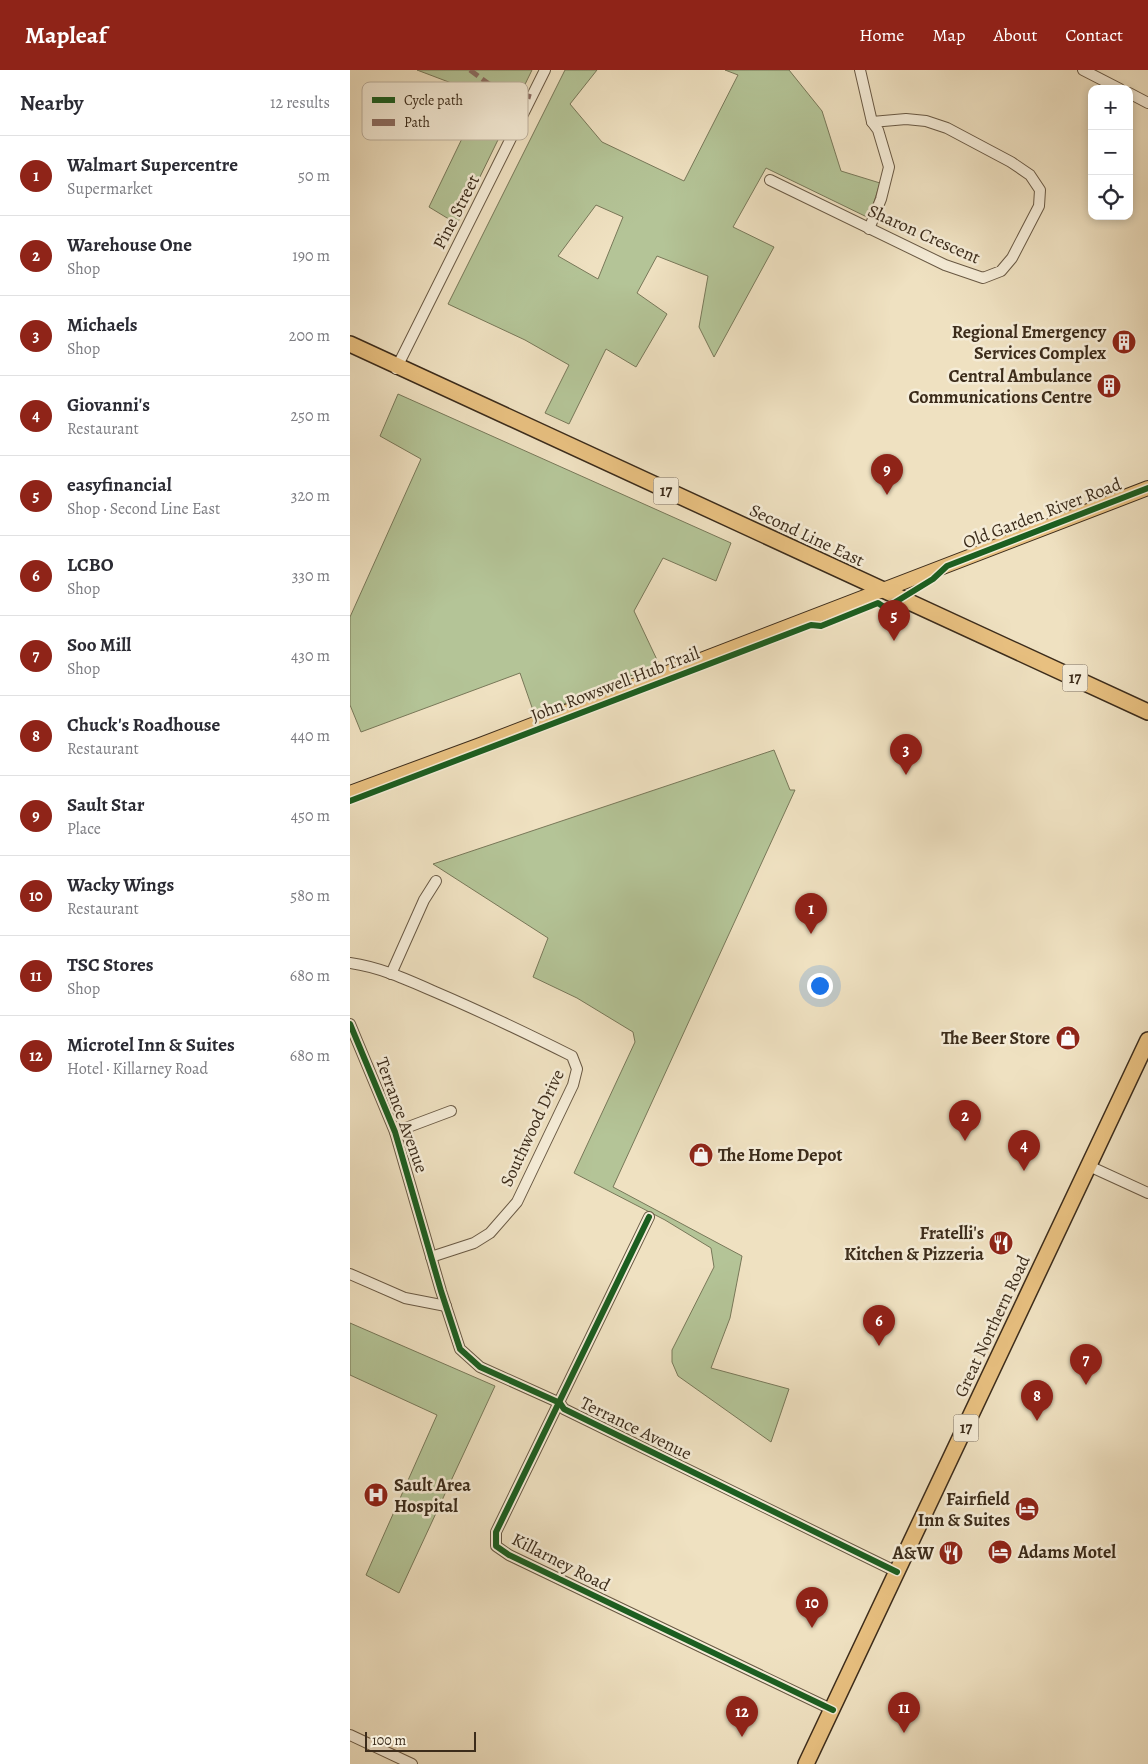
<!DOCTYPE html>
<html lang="en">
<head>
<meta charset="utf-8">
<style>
	:root { --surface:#fff; --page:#f7f7f7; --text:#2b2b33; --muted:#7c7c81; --line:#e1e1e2; --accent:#8f2418 }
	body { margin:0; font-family:Alegreya,serif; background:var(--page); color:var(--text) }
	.controls { position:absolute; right:15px; top:15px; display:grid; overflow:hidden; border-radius:10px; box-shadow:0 2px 8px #0003 }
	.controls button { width:45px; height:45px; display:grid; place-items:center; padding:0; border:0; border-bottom:1px solid var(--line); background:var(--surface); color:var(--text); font:25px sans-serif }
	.scale { position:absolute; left:15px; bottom:12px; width:111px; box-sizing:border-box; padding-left:5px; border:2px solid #3c2c1b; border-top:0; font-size:14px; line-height:18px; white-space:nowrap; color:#3c2c1b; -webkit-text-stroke:4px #f5ecd7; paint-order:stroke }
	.you { position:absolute; left:469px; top:915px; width:18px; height:18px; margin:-12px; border:4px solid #fff; border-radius:50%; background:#1a73e8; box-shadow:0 0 0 8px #1a73e833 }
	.badge { display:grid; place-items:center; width:32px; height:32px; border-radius:50%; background:var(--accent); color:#fff; font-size:16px; font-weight:700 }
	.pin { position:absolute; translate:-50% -41px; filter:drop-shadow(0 1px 2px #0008) }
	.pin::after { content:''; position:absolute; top:26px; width:18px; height:15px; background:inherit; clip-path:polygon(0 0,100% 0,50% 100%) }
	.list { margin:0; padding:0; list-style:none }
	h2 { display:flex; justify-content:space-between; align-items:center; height:65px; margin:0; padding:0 20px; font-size:21px }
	h2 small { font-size:16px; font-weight:400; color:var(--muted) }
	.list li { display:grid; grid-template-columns:32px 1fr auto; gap:15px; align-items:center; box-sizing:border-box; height:80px; padding:0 20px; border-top:1px solid var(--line) }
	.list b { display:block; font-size:19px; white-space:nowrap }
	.list p { margin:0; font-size:16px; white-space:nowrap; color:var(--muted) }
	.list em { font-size:16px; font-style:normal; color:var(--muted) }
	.icon { flex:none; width:28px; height:28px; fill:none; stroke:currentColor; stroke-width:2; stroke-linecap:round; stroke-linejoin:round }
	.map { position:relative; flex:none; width:798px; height:1694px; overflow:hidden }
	header { display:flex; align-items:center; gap:30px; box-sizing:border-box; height:70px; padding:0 25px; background:var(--accent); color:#fff }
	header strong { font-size:24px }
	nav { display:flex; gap:28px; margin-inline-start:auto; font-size:18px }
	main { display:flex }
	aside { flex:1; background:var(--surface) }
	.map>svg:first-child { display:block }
	.green { fill:#b4c497; stroke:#787859; fill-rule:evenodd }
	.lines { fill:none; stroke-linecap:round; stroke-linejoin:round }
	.minor-casing { stroke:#695944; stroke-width:12 }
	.major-casing { stroke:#3c2c1b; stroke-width:16 }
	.highway-casing { stroke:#3c2c1b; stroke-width:18 }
	.minor { stroke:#f5ecd7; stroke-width:10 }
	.major { stroke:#e8c080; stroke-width:14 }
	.highway { stroke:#e8c080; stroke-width:15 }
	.quiet { stroke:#8d6e63; stroke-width:5; stroke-dasharray:10 5; stroke-linecap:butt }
	.cycleway-casing { stroke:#f5ecd7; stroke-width:9 }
	.cycleway { stroke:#1b5e20; stroke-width:6 }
	.labels { text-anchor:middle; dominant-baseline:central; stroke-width:5; stroke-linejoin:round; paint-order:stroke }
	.shield { fill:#f5ecd7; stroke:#746653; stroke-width:1 }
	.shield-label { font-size:16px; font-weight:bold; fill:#3c2c1b }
	.street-label { font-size:18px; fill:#3c2c1b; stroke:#f5ecd7 }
	.poi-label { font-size:18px; font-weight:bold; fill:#3c2c1b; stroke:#f5ecd7; text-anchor:end }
	.key { fill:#f5ecd7; stroke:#beb29f; stroke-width:1 }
	.key-label { font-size:14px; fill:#3c2c1b }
</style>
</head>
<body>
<header>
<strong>Mapleaf</strong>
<nav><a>Home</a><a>Map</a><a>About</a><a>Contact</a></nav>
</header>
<main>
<aside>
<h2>Nearby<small>12 results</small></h2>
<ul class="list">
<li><span class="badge">1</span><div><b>Walmart Supercentre</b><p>Supermarket</p></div><em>50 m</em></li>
<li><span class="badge">2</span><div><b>Warehouse One</b><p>Shop</p></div><em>190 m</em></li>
<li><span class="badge">3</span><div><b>Michaels</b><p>Shop</p></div><em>200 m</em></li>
<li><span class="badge">4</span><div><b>Giovanni's</b><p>Restaurant</p></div><em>250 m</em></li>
<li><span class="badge">5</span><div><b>easyfinancial</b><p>Shop · Second Line East</p></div><em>320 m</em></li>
<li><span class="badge">6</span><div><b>LCBO</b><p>Shop</p></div><em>330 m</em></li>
<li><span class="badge">7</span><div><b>Soo Mill</b><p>Shop</p></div><em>430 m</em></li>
<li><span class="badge">8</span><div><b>Chuck's Roadhouse</b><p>Restaurant</p></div><em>440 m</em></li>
<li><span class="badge">9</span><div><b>Sault Star</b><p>Place</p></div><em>450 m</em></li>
<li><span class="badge">10</span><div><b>Wacky Wings</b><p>Restaurant</p></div><em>580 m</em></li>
<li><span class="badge">11</span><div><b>TSC Stores</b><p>Shop</p></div><em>680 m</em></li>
<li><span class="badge">12</span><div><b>Microtel Inn &amp; Suites</b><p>Hotel · Killarney Road</p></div><em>680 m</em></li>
</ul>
</aside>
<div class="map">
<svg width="798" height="1694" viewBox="0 0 798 1694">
	<rect width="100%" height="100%" fill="#efe1c1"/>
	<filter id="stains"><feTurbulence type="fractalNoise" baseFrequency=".004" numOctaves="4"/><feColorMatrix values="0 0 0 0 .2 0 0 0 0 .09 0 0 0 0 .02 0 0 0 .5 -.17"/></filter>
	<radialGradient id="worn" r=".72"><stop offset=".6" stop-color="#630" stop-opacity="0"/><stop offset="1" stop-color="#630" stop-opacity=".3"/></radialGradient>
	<!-- green -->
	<g class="green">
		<polygon points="67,0 182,0 107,154 79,137 133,25"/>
		<path d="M215 0H247L220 34 252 72 334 111 388 5 375 0H439L472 41 491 101 530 113 519 148 416 98 383 157 424 177 364 287 349 257 358 206 307 186 287 223 317 244 286 297 256 279 219 354 195 343 219 295 175 270 98 234ZM246 135 273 147 248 209 208 186Z"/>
		<polygon points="48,324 381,473 366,511 313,488 284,541 309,594 185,646 170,603 11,662 0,635 0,547 71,389 30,366"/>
		<polygon points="424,680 440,720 445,720 263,1117 392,1186 380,1248 361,1298 439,1319 421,1372 328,1306 322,1292 322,1280 364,1197 361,1178 315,1150 224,1103 285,972 283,962 227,928 183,907 198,868 83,794"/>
		<polygon points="0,1253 145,1316 49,1523 16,1505 87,1345 0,1305"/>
	</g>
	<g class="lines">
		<defs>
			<g id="minor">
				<polyline points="510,0 522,52 528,60 539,97 531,129 519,159"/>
				<polyline points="733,0 770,19"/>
				<polyline points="779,23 798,33"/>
				<polyline points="420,110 595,195 633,208 651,201 662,188 689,136 690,120 680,105 661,92 597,58 576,51 556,49 522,52"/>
				<polyline points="46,299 195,0"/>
				<path d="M0 893C29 897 56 909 83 921 130 941 176 963 222 986L227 999 223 1015 167 1132 140 1163 124 1173 81 1187"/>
				<polyline points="41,904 74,830 86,811"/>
				<polyline points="0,954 45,1062 91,1221 110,1279 130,1297 210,1333 214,1339 547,1502"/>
				<polyline points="45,1062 101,1041"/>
				<polyline points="739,1096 798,1123"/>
				<polyline points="299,1147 146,1462 146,1476 159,1485 483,1640"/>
				<polyline points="0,1204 55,1228 96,1236"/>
				<polyline points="0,1665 62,1694"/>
			</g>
			<polyline id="major" points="0,723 130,675 798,418"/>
			<g id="highway">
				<polyline points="0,274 798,642"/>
				<polyline points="456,1694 798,970"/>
			</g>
		</defs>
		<!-- minor casing -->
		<use href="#minor" class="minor-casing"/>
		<!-- major casing -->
		<use href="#major" class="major-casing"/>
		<!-- highway casing -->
		<use href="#highway" class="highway-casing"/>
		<!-- minor -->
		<use href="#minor" class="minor"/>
		<!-- major -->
		<use href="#major" class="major"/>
		<!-- highway -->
		<use href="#highway" class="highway"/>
		<!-- quiet -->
		<polyline class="quiet" points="120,0 139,14 181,27"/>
		<defs>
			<g id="cycleway">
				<polyline points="0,731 461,555 471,556 528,533 534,537 539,536 583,509 597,496 798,418"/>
				<polyline points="0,954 45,1062 91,1221 110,1279 130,1297 210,1333 214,1339 547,1502"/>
				<polyline points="299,1147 146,1462 146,1476 159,1485 483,1640"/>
			</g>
		</defs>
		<!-- cycleway casing -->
		<use href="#cycleway" class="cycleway-casing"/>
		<!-- cycleway -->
		<use href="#cycleway" class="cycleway"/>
	</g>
	<!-- icons -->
	<defs>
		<symbol id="building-disc" viewBox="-11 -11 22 22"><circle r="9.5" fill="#8f2418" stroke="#f5ecd7"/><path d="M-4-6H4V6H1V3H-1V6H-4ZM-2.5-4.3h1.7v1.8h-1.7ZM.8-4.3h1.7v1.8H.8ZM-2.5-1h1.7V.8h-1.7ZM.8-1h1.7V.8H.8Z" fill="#fff"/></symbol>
		<symbol id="shop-disc" viewBox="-11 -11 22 22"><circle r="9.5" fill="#8f2418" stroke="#f5ecd7"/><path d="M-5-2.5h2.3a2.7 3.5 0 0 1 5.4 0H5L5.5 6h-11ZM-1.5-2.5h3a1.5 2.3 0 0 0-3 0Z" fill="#fff"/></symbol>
		<symbol id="restaurant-disc" viewBox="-11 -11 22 22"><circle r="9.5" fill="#8f2418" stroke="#f5ecd7"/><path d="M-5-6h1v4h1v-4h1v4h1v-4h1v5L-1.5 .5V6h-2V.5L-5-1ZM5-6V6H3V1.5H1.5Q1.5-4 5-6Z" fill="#fff"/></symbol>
		<symbol id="hospital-disc" viewBox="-11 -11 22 22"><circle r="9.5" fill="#8f2418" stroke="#f5ecd7"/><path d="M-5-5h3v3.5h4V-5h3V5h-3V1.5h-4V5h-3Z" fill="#fff"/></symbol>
		<symbol id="hotel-disc" viewBox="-11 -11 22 22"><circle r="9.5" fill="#8f2418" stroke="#f5ecd7"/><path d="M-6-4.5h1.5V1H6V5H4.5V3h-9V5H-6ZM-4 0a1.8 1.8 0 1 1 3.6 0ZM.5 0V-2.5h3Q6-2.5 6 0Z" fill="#fff"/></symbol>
	</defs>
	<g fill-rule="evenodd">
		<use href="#building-disc" x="760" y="258" width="28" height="28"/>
		<use href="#building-disc" x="745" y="302" width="28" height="28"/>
		<use href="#shop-disc" x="704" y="954" width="28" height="28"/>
		<use href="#shop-disc" x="337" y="1071" width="28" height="28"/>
		<use href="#restaurant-disc" x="637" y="1159" width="28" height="28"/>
		<use href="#hospital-disc" x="12" y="1411" width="28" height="28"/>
		<use href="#hotel-disc" x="663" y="1425" width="28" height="28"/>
		<use href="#hotel-disc" x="636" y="1468" width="28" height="28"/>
		<use href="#restaurant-disc" x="587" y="1469" width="28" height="28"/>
	</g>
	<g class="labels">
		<!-- shield labels -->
		<g class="shield">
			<rect x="303.5" y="407.5" width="25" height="27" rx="4"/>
			<rect x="712.5" y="594.5" width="25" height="27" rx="4"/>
			<rect x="603.5" y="1344.5" width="25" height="27" rx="4"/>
		</g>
		<g class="shield-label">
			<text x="316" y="421">17</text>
			<text x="725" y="608">17</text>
			<text x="616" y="1358">17</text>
		</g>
		<!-- street labels -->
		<g class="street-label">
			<text transform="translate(106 142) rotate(-63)">Pine Street</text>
			<text transform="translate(574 164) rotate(24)">Sharon Crescent</text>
			<text transform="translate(692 443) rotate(-21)">Old Garden River Road</text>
			<text transform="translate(457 465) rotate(25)">Second Line East</text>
			<text transform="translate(265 614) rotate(-21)">John Rowswell Hub Trail</text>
			<text transform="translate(52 1045) rotate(70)">Terrance Avenue</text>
			<text transform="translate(182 1058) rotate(-65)">Southwood Drive</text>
			<text transform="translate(642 1256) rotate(-65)">Great Northern Road</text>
			<text transform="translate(286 1358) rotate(26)">Terrance Avenue</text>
			<text transform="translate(211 1492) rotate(27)">Killarney Road</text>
		</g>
		<!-- poi labels -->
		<g class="poi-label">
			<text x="756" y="262">Regional Emergency<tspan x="756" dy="21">Services Complex</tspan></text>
			<text x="742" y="306">Central Ambulance<tspan x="742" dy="21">Communications Centre</tspan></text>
			<text x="700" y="968">The Beer Store</text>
			<text x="368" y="1085" text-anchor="start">The Home Depot</text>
			<text x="634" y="1163">Fratelli's<tspan x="634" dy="21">Kitchen &amp; Pizzeria</tspan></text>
			<text x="44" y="1415" text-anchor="start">Sault Area<tspan x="44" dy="21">Hospital</tspan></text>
			<text x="660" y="1429">Fairfield<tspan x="660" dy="21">Inn &amp; Suites</tspan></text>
			<text x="668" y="1482" text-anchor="start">Adams Motel</text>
			<text x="584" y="1483">A&amp;W</text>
		</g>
	</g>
	<!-- legend -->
	<rect x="12" y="12" width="166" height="58" rx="8" class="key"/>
	<rect x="22" y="27" width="23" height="6" fill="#1b5e20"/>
	<rect x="22" y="49" width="23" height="7" fill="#8d6e63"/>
	<g class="key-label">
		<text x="54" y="35">Cycle path</text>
		<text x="54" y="57">Path</text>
	</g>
	<rect width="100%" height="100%" filter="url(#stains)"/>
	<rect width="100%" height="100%" fill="url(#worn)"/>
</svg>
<div class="controls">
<button>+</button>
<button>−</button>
<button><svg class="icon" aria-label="locate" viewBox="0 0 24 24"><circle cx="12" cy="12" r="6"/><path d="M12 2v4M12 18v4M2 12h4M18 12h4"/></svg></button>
</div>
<div class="scale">100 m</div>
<div class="you"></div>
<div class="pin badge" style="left:461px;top:864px">1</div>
<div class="pin badge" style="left:615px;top:1071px">2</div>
<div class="pin badge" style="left:556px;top:705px">3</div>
<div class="pin badge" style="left:674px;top:1101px">4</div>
<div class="pin badge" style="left:544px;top:571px">5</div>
<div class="pin badge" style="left:529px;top:1276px">6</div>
<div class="pin badge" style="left:736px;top:1315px">7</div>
<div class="pin badge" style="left:687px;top:1351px">8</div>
<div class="pin badge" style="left:537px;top:425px">9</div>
<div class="pin badge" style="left:462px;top:1558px">10</div>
<div class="pin badge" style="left:554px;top:1663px">11</div>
<div class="pin badge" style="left:392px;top:1667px">12</div>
</div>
</main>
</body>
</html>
